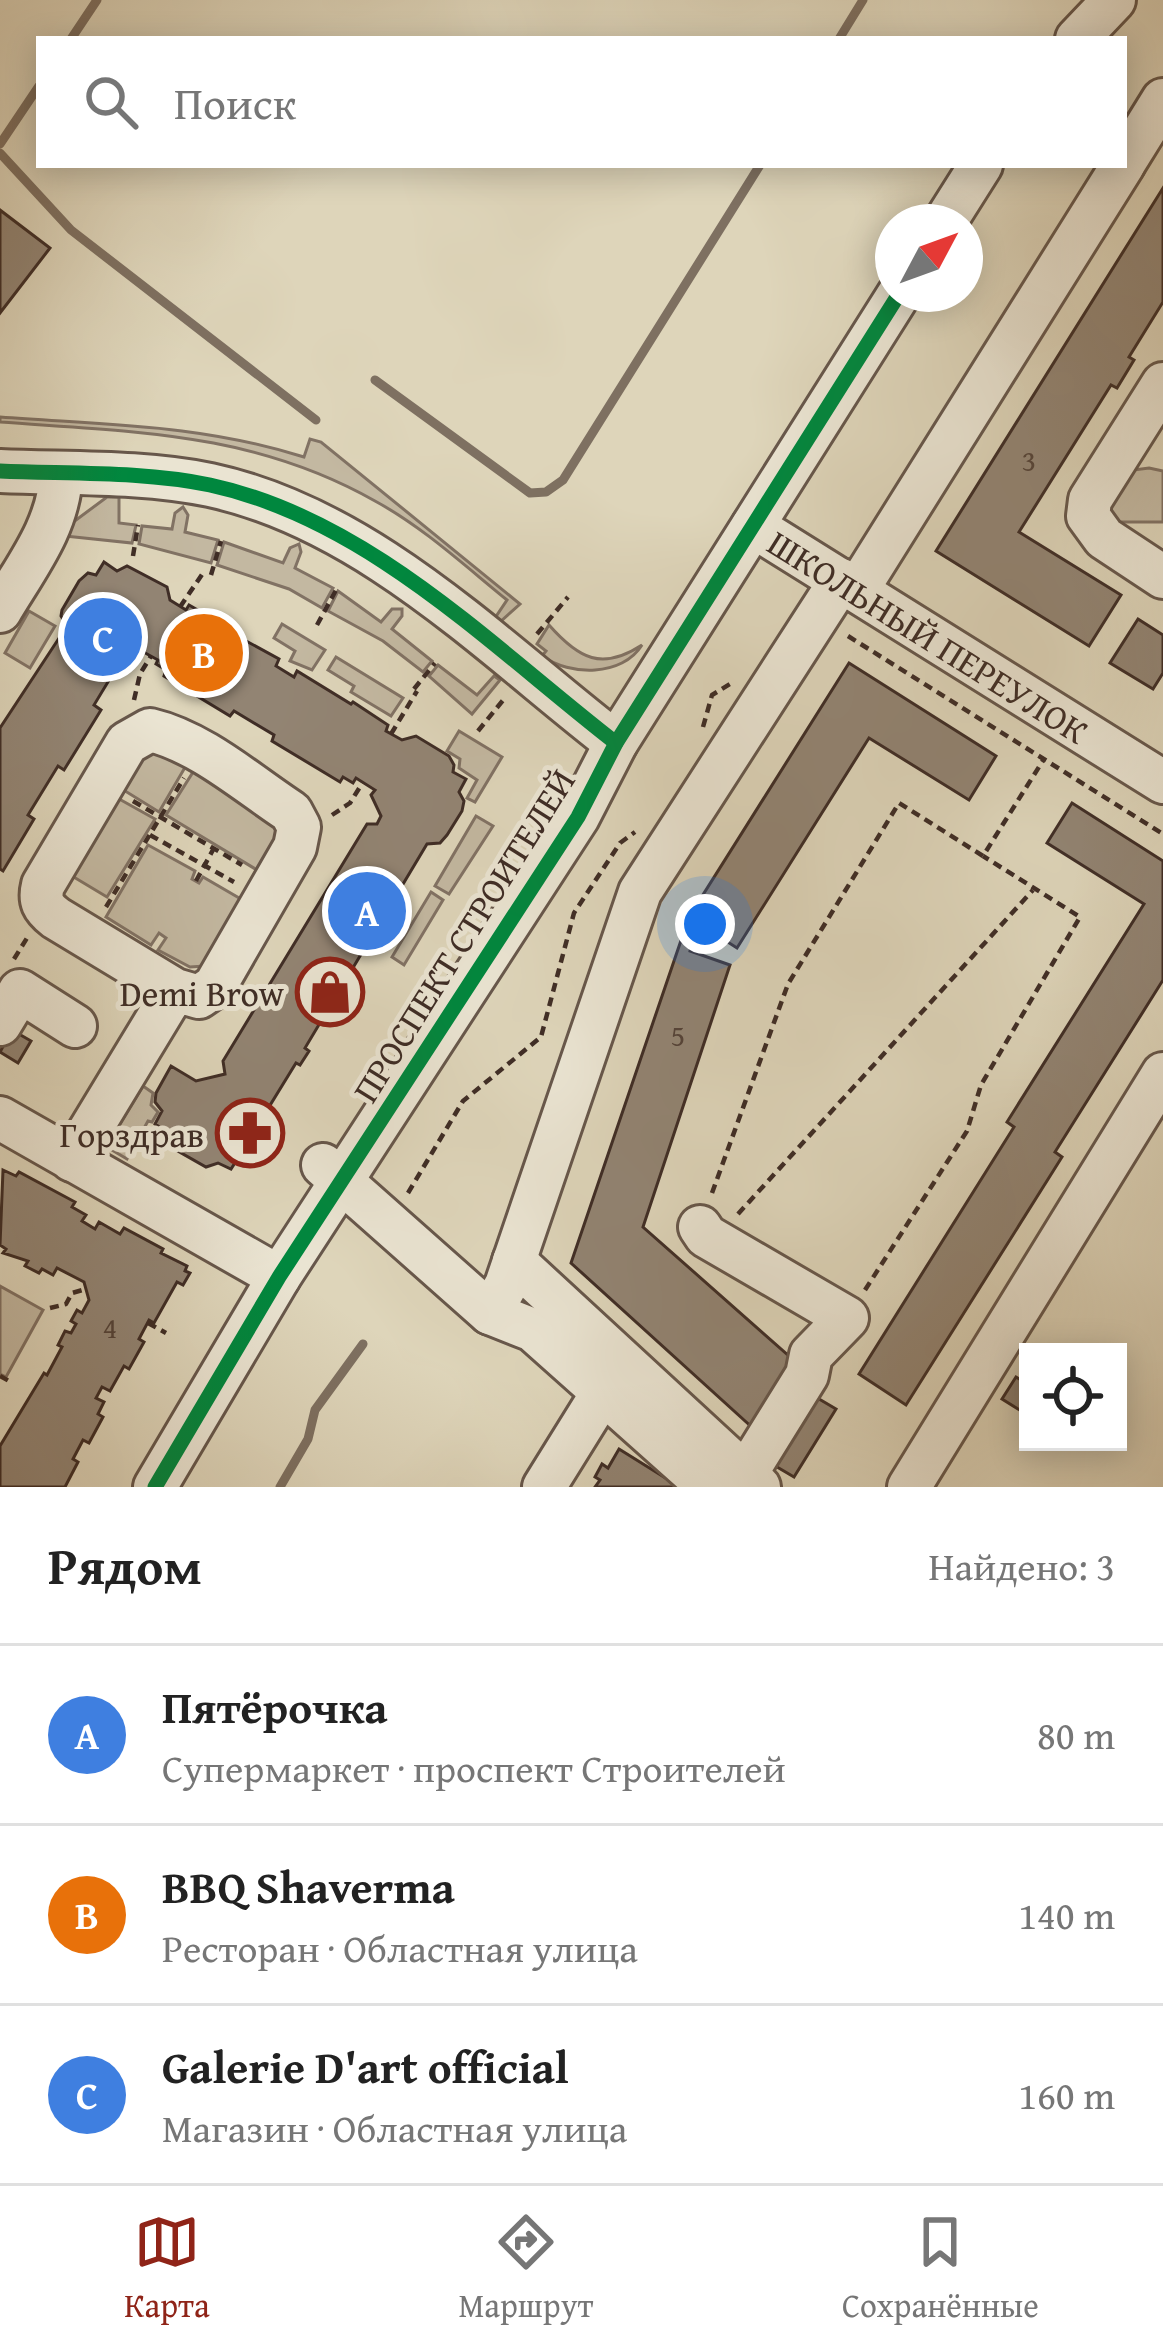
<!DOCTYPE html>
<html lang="ru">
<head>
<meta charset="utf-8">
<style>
	:root { --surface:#fff; --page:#f2f2f2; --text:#222; --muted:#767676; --line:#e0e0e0; --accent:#8f2418 }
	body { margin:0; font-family:"Gentium Book Plus",serif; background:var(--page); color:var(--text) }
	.controls { position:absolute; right:36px; bottom:36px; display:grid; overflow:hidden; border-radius:0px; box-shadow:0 6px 30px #0003 }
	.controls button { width:108px; height:108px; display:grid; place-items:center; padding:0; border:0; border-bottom:3px solid var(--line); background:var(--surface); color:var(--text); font:60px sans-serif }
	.compass { position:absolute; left:875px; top:204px; width:108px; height:108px; border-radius:50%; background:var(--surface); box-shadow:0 6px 30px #0003; rotate:49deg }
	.you { position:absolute; left:705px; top:924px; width:42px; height:42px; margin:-30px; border:9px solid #fff; border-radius:50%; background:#1a73e8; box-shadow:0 0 0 18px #1a73e833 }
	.badge { display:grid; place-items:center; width:78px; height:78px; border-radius:50%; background:var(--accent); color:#fff; font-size:39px; font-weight:700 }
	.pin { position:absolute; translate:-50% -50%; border:6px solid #fff; box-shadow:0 3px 12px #0006 }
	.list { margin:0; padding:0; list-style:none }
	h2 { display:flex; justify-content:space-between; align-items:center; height:156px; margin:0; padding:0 48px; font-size:51px }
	h2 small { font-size:39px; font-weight:400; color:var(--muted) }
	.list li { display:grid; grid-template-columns:78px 1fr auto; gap:36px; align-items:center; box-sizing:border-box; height:180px; padding:0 48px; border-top:3px solid var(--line) }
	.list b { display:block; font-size:45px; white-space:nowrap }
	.list p { margin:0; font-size:39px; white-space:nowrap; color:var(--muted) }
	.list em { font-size:39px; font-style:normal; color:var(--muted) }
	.icon { flex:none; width:66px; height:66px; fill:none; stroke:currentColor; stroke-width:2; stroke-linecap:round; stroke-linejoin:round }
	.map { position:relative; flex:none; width:1163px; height:1487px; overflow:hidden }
	.search { position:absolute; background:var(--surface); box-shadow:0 6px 30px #0003; left:36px; right:36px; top:36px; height:132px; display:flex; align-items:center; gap:30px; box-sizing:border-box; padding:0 42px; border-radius:0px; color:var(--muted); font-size:45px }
	.sheet { height:696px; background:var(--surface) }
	nav { display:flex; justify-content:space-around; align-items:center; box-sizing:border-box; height:168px; border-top:3px solid var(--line); background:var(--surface); font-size:33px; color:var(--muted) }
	nav a { display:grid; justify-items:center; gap:6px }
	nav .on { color:var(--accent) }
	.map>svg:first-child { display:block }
	.green { fill:#c3b8a1; stroke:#817264; stroke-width:3 }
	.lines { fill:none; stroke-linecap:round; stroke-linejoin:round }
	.stream { stroke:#7e7061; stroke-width:9 }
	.building { fill:#928473; stroke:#3f2d26; stroke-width:3 }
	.minor-casing { stroke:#67574b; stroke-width:48 }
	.path { stroke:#3f2d26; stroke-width:4.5; stroke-dasharray:9 6; stroke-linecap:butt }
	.minor { stroke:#eae4d2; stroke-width:42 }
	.cycleway-casing { stroke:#eae4d2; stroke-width:22 }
	.cycleway { stroke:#00873e; stroke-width:15 }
	.labels { text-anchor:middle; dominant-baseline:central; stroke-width:10; stroke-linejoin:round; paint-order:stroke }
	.number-label { font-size:30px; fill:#544339 }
	.street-label { font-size:36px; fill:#3f2d26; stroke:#eae4d2 }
	.poi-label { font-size:36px; fill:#3f2d26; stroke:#eae4d2; text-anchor:end }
</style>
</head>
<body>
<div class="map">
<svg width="1163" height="1487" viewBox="0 0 1163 1487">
	<rect width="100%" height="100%" fill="#ded5ba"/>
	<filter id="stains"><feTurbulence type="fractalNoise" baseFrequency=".00167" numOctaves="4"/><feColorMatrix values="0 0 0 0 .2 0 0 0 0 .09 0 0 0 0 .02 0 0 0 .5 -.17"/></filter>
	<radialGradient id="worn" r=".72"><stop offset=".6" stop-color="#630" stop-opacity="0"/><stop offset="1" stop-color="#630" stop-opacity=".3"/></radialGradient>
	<!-- green -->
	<g class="green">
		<path d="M0 417C107 425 199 424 304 457L310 439 321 442 520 604 500 622 495 618 507 600C465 566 423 527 375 501 253 432 135 432 0 422Z"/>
		<polygon points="1149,468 1163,471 1163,522 1106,522 1118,472"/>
		<polygon points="107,497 119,497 119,523 136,525 132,543 65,536 72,523"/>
		<polygon points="183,507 188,515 185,532 218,540 211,563 139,544 142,526 172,529 175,513"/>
		<polygon points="224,542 283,563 290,548 299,544 301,552 295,568 333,588 322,608 289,589 217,565"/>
		<polygon points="338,591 381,622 392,609 402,609 402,616 392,629 432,661 423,672 383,641 328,611"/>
		<polygon points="29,611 55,626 30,668 5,653"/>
		<polygon points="282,624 325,650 312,670 290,661 295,651 274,638"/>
		<path d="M549 625C579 659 602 671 642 645 622 677 570 676 542 656L546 651 537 644Z"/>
		<polygon points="336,657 403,698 391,716 351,692 354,686 328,670"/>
		<polygon points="438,665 477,695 494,676 500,680 472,714 429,676"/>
		<polygon points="459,731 502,757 475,802 467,798 477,780 459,768 460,759 447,751"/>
		<polygon points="150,747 187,764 159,812 117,786"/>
		<polygon points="195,769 283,831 262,873 166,815"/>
		<polygon points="112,795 155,819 107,897 72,876"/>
		<polygon points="476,816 493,826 449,894 435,886"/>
		<polygon points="148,845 195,871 192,879 199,883 203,877 246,902 205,966 190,967 158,950 166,938 159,933 151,945 106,917"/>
		<polygon points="431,892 443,900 404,965 392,957"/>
		<polygon points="143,1086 153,1093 151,1105 158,1112 152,1122 148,1121 127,1159 112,1150 110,1140"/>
		<polygon points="0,1286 43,1310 6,1377 0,1374"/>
	</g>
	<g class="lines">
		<!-- stream -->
		<g class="stream">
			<polyline points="71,39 97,0"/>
			<polyline points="839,39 863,0"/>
			<polyline points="0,144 39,86"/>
			<polyline points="0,153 71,230 316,420"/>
			<polyline points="375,380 530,493 546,492 563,480 760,165"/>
			<polyline points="280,1487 308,1439 315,1410 363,1344"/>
		</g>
	</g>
	<!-- building -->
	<g class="building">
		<polygon points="1163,188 1163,302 1129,357 1134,360 1117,388 1111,385 1019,532 1121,595 1089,646 936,551"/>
		<polygon points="0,210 50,248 0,313"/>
		<polygon points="104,562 117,571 127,566 167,587 170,600 186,610 189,605 227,627 226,630 279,659 276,666 294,677 297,671 351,704 353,702 388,725 386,731 402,740 416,736 449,756 454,765 453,772 466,779 459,792 464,801 462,811 447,835 440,843 427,844 305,1048 309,1051 300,1065 296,1063 269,1107 274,1119 254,1153 240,1155 231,1169 218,1163 206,1167 169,1146 167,1132 155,1124 162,1111 155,1102 156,1093 171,1066 196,1081 225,1074 223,1061 367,824 377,824 381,816 371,795 375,790 356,778 353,783 343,777 340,782 272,741 274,735 234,711 230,716 164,676 166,670 156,664 158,660 138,649 135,655 117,658 113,654 109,661 114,672 94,705 101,710 64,770 58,766 28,815 34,819 3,871 0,869 0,728 67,626 61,616 62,610 79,581 88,573 96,575"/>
		<polygon points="1138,619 1163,635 1163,673 1153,689 1110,663"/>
		<polygon points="849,663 996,756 969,800 869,738 737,948 698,923 693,936 690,951 730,965 643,1227 798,1364 755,1430 571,1263 689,917"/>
		<polygon points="1072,803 1163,861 1163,980 1055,1152 1062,1157 906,1405 859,1374 1014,1127 1007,1122 1144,904 1047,843"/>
		<polygon points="12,1030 31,1041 18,1063 0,1052"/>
		<polygon points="3,1170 16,1176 19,1172 75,1202 72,1207 86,1215 82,1221 95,1229 99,1222 120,1234 124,1228 163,1249 161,1253 187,1266 185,1271 190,1273 183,1285 177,1282 154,1323 149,1320 139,1339 144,1342 129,1369 124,1366 110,1391 102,1387 96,1398 104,1402 98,1414 103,1417 89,1443 83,1440 73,1459 78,1462 65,1487 0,1487 0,1446 44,1373 47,1375 62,1347 58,1345 65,1331 71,1333 76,1324 71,1321 77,1310 82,1313 89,1300 84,1282 57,1268 53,1275 42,1269 39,1273 25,1266 28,1261 3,1253 6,1249 0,1245"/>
		<polygon points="1016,1377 1028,1384 1026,1414 1002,1399"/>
		<polygon points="814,1396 836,1409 794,1477 772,1464"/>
		<polygon points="619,1449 680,1487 595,1487 600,1480 595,1477 602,1464 608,1468"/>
	</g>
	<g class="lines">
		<defs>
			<g id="minor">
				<polyline points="1077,39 1114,0"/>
				<polyline points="1124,163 1163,100"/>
				<polyline points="945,222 981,165"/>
				<polyline points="1163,384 1090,500 1088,516 1104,538 1163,577"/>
				<path d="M0 471C69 474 142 471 210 485 368 519 492 647 616 743"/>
				<path id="s1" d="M753 526 1163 782"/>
				<polyline points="857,590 1123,165"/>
				<path d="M0 611C26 567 59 526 61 474"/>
				<polyline points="0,1024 20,991 75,1026"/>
				<polyline points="0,1118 279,1277"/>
				<path d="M72 1160 175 990 199 997 215 986 295 847 299 827 291 812C248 784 201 742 150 730L127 743 43 885C39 901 43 908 56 918L175 990"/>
				<polyline points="323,1165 490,1313 533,1330 709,1487"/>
				<polyline points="700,1227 706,1236 847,1318 811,1355 807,1375 745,1475"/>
				<polyline points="514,1261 759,1487"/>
				<polyline points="490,1313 506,1285 640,892 841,580"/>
				<polyline points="155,1487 279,1277 578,817 616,743 899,294"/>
				<polyline points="544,1487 603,1392"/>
				<polyline points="909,1487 1163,1074"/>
			</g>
		</defs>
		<!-- minor casing -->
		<use href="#minor" class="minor-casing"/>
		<!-- path -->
		<g class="path">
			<polyline points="133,556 138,525"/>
			<polyline points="211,575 221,541"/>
			<polyline points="180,607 203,573"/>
			<polyline points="317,625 336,590"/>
			<polyline points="537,634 568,597"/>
			<polyline points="848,636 1163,834"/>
			<polyline points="414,689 435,663"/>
			<polyline points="134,700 140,674 151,656"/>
			<polyline points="703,727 712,695 730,684"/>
			<polyline points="478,731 504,699"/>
			<polyline points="391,734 417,691"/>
			<polyline points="133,801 242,865"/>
			<polyline points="332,815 350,803 363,782"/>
			<polyline points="150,835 234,882"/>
			<polyline points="196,881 214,848"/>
			<polyline points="106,907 184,778"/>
			<polyline points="14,959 27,938"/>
			<polyline points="408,1193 463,1101 541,1037 574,913 620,843 635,832"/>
			<polyline points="712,1193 788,984 899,803 983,856 1044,759"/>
			<polyline points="738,1214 1033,890"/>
			<polyline points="865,1290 967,1131 981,1085 1080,917 983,856"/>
			<polyline points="50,1308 66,1304 72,1293 86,1289"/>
			<polyline points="148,1323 166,1333"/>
			<polyline points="0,1376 9,1381"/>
		</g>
		<!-- minor -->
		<use href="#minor" class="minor"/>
		<defs>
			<g id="cycleway">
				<path d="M0 471C69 474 142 471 210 485 368 519 492 647 616 743"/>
				<polyline points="155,1487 279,1277 578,817 616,743 899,294"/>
			</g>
		</defs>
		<!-- cycleway casing -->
		<use href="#cycleway" class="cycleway-casing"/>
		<!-- cycleway -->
		<use href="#cycleway" class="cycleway"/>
	</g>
	<!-- icons -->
	<defs>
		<symbol id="shop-ring" viewBox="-11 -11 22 22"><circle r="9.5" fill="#eae4d2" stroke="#8f2418" stroke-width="1.5"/><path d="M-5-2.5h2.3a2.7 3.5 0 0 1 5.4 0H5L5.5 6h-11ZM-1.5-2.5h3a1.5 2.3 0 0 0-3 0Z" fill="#8f2418"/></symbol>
		<symbol id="pharmacy-ring" viewBox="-11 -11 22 22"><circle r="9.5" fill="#eae4d2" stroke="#8f2418" stroke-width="1.5"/><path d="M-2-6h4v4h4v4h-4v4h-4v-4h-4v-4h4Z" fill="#8f2418"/></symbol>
	</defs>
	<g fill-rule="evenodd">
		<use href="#shop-ring" x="292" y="954" width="76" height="76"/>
		<use href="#pharmacy-ring" x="212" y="1095" width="76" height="76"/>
	</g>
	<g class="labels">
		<!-- number labels -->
		<g class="number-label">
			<text x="1029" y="460">3</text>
			<text x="678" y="1035">5</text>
			<text x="110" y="1327">4</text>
		</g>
		<!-- street labels -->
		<g class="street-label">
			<text stroke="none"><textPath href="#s1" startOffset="207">ШКОЛЬНЫЙ ПЕРЕУЛОК</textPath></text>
			<text transform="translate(463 935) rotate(-58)">ПРОСПЕКТ СТРОИТЕЛЕЙ</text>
		</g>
		<!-- poi labels -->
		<g class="poi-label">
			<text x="284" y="992">Demi Brow</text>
			<text x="204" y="1133">Горздрав</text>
		</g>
	</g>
	<rect width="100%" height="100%" filter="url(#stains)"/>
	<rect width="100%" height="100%" fill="url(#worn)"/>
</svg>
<div class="controls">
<button><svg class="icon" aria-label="locate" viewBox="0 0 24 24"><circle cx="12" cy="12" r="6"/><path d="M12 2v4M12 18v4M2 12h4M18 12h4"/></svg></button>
</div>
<svg class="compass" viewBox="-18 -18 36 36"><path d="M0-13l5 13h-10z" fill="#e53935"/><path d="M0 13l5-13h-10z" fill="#767676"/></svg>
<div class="you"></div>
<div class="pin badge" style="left:367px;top:911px;background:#3f7fe0">A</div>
<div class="pin badge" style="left:204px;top:653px;background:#e8710a">B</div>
<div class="pin badge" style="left:103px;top:637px;background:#3f7fe0">C</div>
<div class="search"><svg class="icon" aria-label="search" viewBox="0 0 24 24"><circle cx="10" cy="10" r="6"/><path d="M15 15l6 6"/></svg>Поиск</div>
</div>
<section class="sheet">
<h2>Рядом<small>Найдено: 3</small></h2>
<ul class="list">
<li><span class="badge" style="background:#3f7fe0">A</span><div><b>Пятёрочка</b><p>Супермаркет · проспект Строителей</p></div><em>80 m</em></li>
<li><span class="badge" style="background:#e8710a">B</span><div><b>BBQ Shaverma</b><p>Ресторан · Областная улица</p></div><em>140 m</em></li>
<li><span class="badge" style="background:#3f7fe0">C</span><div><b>Galerie D'art official</b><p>Магазин · Областная улица</p></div><em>160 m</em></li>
</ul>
</section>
<nav>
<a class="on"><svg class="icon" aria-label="map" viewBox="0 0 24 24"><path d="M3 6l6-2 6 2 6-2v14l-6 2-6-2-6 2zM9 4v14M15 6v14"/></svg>Карта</a>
<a><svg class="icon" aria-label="directions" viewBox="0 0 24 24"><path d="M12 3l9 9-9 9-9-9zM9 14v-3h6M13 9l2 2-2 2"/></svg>Маршрут</a>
<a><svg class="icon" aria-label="saved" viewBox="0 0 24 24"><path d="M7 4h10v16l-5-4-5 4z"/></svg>Сохранённые</a>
</nav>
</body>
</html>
